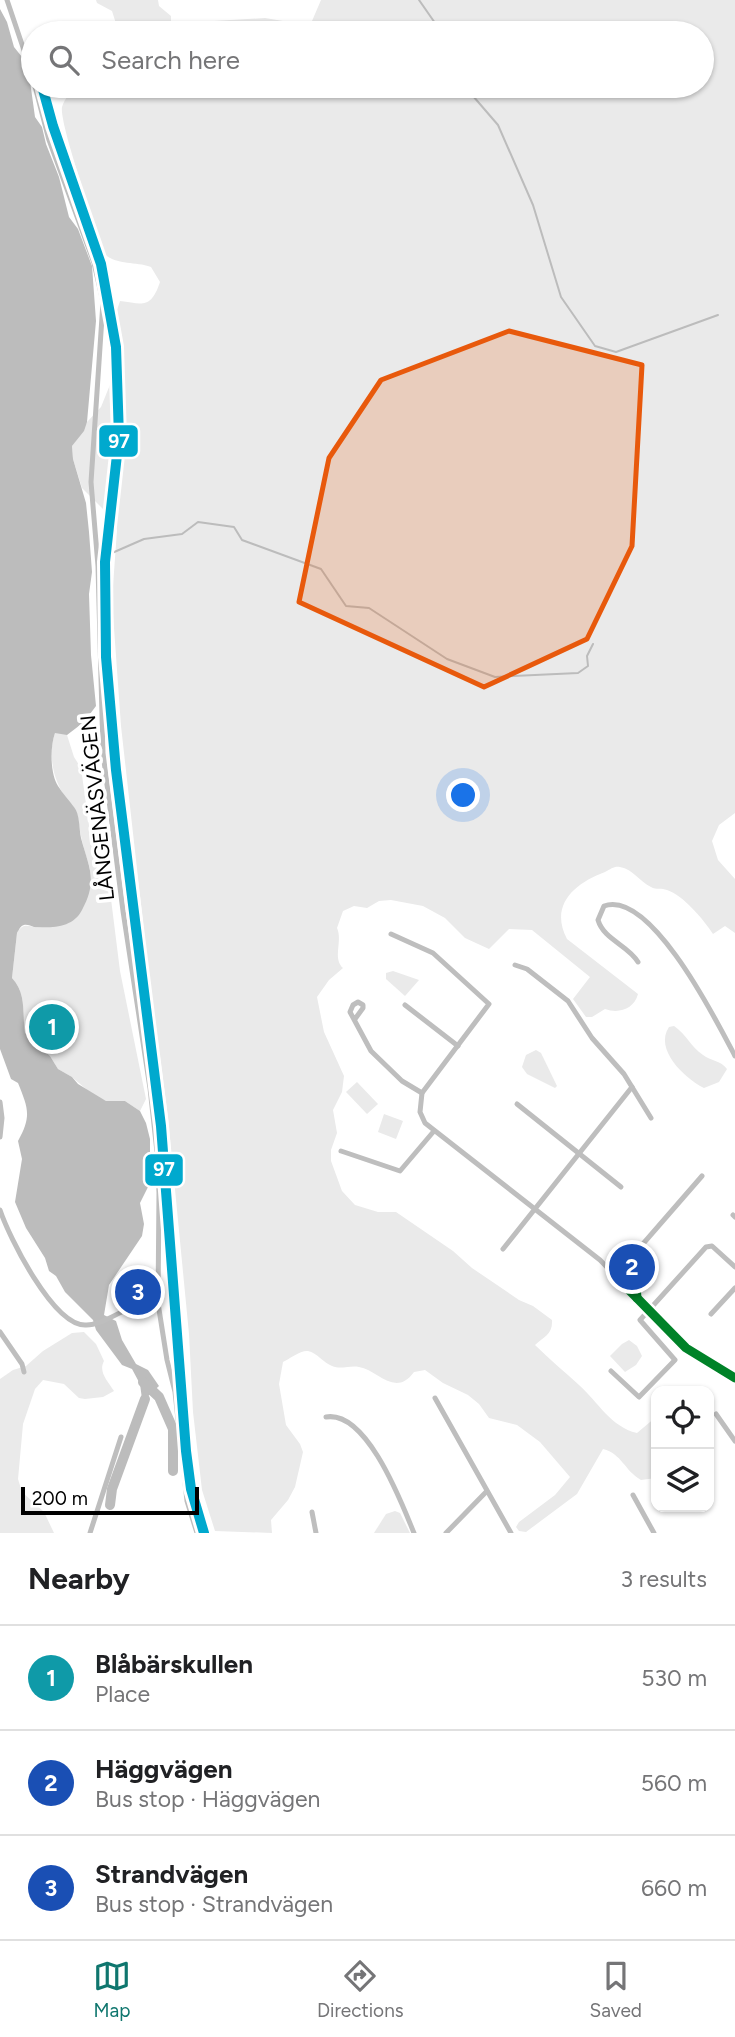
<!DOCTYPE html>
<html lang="en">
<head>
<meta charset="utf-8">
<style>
	:root { --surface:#fff; --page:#f2f2f2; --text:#202124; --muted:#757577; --line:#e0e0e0; --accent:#0f766e }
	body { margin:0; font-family:Figtree,sans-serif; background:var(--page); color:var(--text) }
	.controls { position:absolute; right:21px; bottom:21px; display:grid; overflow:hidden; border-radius:14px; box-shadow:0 2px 5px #0004 }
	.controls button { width:63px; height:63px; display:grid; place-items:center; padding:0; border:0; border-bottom:2px solid var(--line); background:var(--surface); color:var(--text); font:35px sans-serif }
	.scale { position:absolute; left:21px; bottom:18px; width:178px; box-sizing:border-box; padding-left:7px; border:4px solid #000; border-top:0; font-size:19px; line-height:24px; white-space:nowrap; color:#000; -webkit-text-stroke:5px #fff; paint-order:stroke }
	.you { position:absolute; left:464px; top:796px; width:24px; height:24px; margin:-18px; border:5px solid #fff; border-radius:50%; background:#1a73e8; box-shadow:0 0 0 10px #1a73e833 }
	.badge { display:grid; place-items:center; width:46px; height:46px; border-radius:50%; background:var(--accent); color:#fff; font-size:23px; font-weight:700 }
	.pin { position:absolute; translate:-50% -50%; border:4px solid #fff; box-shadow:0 2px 7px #0006 }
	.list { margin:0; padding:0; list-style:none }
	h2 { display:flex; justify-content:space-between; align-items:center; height:91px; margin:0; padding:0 28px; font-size:30px }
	h2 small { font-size:23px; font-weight:400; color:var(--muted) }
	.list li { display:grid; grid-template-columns:46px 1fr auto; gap:21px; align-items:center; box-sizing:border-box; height:105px; padding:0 28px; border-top:2px solid var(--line) }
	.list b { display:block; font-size:26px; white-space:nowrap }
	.list p { margin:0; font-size:23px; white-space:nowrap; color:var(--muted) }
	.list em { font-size:23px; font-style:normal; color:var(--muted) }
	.icon { flex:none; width:38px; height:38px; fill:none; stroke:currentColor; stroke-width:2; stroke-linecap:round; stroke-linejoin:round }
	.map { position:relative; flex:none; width:735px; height:1533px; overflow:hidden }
	.search { position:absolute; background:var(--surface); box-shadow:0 2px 5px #0004; left:21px; right:21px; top:21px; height:77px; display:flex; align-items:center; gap:18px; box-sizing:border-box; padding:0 24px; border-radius:38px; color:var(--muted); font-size:26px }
	.sheet { height:406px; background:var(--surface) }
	nav { display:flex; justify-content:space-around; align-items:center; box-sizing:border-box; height:98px; border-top:2px solid var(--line); background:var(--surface); font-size:19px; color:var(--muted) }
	nav a { display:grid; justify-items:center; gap:4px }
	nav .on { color:var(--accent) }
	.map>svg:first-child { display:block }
	.green { fill:#eaeaea }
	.water { fill:#bcbcbc }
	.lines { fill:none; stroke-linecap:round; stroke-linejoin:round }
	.stream { stroke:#bcbcbc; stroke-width:2 }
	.river { stroke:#bcbcbc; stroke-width:10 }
	.street { stroke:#bebebe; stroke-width:5 }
	.bus-1-casing { stroke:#fff; stroke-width:14 }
	.bus-1 { stroke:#008228; stroke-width:9 }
	.rail-1-casing { stroke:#fff; stroke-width:16 }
	.rail-1 { stroke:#00a9ce; stroke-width:10 }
	.marked { fill:#e8590c; fill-opacity:0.2; stroke:#e8590c; stroke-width:5; stroke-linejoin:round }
	.labels { text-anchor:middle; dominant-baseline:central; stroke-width:7; stroke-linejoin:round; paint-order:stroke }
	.street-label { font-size:21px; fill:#000; stroke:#fff }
	.line-badge { stroke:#fff; stroke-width:2.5 }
	.badge-label { font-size:19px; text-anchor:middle; font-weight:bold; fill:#fff }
</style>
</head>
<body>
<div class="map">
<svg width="735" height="1533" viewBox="0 0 735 1533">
	<rect width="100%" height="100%" fill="#fff"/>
	<!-- green -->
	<g class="green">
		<path d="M96 0H158L159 6 171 16V29L197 22 265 18 283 21 292 28H303L312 21 321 0H735V813L719 825 712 841 718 860 735 879V933L725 926 713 934C704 920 683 895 667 890 662 888 656 890 651 887 640 882 633 869 620 867 614 866 611 869 605 872 575 883 549 905 567 939L638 994C634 1009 619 1014 605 1009L592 1017H586L573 999 590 977 532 930 509 929 489 949 465 938 445 918 423 906 391 900 379 901 367 908 354 906 343 911 337 928C343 941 332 958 343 968L329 980 317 997 324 1032 344 1076 342 1092 333 1110 337 1133 331 1150V1161L342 1191 355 1205 378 1212H396L453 1251 472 1268 519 1300 533 1306 552 1320C553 1334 544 1337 535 1345 549 1359 565 1372 579 1385 598 1402 611 1427 637 1433L656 1417V1478L641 1480C624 1470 622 1454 603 1449L577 1494 526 1532 519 1531 516 1527 519 1522 555 1495 570 1477 540 1442 517 1425 489 1418 479 1404 468 1395 443 1383 425 1370 414 1372C395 1398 378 1370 359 1367 350 1365 341 1370 332 1366 324 1363 317 1353 308 1351 301 1350 289 1359 283 1362L279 1384 286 1425 300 1444 303 1452 295 1487 288 1500 271 1520 272 1533 215 1531 202 1490 193 1412 189 1334 168 1117 148 967 121 726 112 600 117 530 107 513 82 488 73 459 72 446 83 431 87 422 101 407 124 350 117 310 120 301C143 304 151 309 160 282L151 267C135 261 119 266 104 254 97 231 59 123 62 107 65 97 72 91 79 86H702V33H119L112 11 97 3Z"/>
		<path d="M61 732 67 735 74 757 81 768 94 861 106 859 120 971 146 1099 140 1111 125 1101H106L93 1095 72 1077 58 1069 50 1056 25 1033C22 1014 27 994 12 978L17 933C24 920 31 929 42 927 56 923 71 912 84 905 97 869 88 870 81 836 79 827 79 817 75 809 71 801 73 808 68 801 54 783 47 756 55 733Z"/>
		<polygon points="393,971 419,980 405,996 386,979 386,973"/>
		<path d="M674 1026C686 1034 691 1047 703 1055 711 1061 720 1060 727 1069L719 1082 704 1088C684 1078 654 1049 669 1027Z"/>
		<polygon points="536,1050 541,1053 557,1086 555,1088 527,1074 522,1067 526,1055"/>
		<polygon points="357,1082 378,1104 367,1114 346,1092"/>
		<polygon points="384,1114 403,1121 396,1139 378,1132"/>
		<path d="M84 1332 96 1344 104 1361C98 1372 108 1381 114 1391L103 1397 85 1399 79 1398 64 1384 43 1380 35 1389 23 1424 18 1479 22 1492 44 1512 54 1533H0V1379L13 1370 26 1366 43 1351 72 1333Z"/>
		<polygon points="629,1340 637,1346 642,1356 636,1365 625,1372 610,1356 622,1344"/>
		<polygon points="395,1511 400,1513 410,1533 374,1533 386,1514"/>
	</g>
	<!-- water -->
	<path class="water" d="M0 9 7 22 14 47 22 57 23 64 29 74 35 117 42 127 46 144 59 177 69 217 78 229 92 266 96 321 87 422 84 431 72 446 73 459 86 503 89 532 92 572 89 594 91 655 96 706 84 722 67 735 55 733C50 747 50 773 58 786 63 794 69 800 74 807 80 814 79 829 81 838 89 868 98 880 82 910 73 928 52 928 34 927 31 926 27 924 24 925 20 926 19 930 17 933L12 978C27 994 22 1014 25 1033L50 1056 58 1069 72 1077 78 1084 106 1101H125L140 1111 146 1123 150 1139V1183L140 1203 144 1224 142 1236 109 1285 104 1315 116 1321 122 1340 136 1364 148 1370 159 1386 145 1399H142L140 1384 132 1369 122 1365 96 1330 93 1320 65 1292 56 1276 49 1271 45 1258 26 1228 15 1202 22 1159 18 1141C32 1116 28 1108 18 1083L11 1079 0 1049Z"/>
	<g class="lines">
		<!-- stream -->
		<g class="stream">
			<polyline points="419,0 442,33"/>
			<polyline points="468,86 473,96 498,125 533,205 561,297 595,346 616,352 718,315"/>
			<polyline points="112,553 144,539 182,534 198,522 234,527 242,540 321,569 346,606 369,608 447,659 495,677 578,673 588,666 587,656 593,644"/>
		</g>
		<!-- river -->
		<g class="river">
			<polyline points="143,1382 159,1397 173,1429 173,1471"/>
			<polyline points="110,1505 112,1489 145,1399"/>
		</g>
		<!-- street -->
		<g class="street">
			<polyline points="7,0 33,77"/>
			<polyline points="35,86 49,140 94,263 103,302 91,482 98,566 103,753 123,911 150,1088 157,1152 159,1193 158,1303 167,1360 175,1392 187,1501 197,1533"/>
			<polyline points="391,934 433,953 489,1004 422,1093 420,1112 425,1123 600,1260 686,1348 735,1378"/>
			<path d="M638 962C628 945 604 940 598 920L604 906C651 889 717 1022 735 1056"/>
			<polyline points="515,965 527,969 568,1001 592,1038 624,1074 651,1118"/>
			<polyline points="405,1005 458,1046"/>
			<polyline points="355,1019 363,1008 363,1005 358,1002 353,1005 350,1012 371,1051 402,1081 422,1093"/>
			<polyline points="0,1102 2,1118 0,1137"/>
			<polyline points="517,1104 621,1187"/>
			<polyline points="341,1151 400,1171 434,1131"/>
			<path d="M0 1210C9 1237 53 1325 85 1325 98 1326 114 1315 126 1310 136 1306 147 1304 158 1303"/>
			<polyline points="733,1215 735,1217"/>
			<polyline points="503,1249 632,1087"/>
			<polyline points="615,1276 702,1176"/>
			<polyline points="711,1314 735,1288"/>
			<polyline points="0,1332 22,1364 24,1372"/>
			<polyline points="611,1371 639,1397 675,1360 640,1320 706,1247 712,1246 735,1267"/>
			<polyline points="435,1398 511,1533"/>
			<polyline points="716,1414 735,1441"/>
			<path d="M326 1417C367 1410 402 1504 414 1533"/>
			<polyline points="633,1495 654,1533"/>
			<polyline points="312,1512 316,1533"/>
			<polyline points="90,1533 121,1437"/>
			<polyline points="446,1533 486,1492"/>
		</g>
		<defs>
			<g id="bus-1">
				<polygon points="625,1264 635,1274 637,1298 615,1276"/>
				<polyline points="637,1298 686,1348 735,1378"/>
			</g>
		</defs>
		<!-- bus-1 casing -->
		<use href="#bus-1" class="bus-1-casing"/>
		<!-- bus-1 -->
		<use href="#bus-1" class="bus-1"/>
		<defs>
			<polyline id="rail-1" points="42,86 53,126 101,264 116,347 119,437 105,562 106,657 116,770 161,1126 186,1451 191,1489 204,1533"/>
		</defs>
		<!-- rail-1 casing -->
		<use href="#rail-1" class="rail-1-casing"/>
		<!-- rail-1 -->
		<use href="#rail-1" class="rail-1"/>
	</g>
	<!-- marked area -->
	<path class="marked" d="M509 331 642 365 632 546 587 639 484 687 299 602 329 458 381 380Z"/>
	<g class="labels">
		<!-- street labels -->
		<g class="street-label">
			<text transform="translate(97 808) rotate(-96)">LÅNGENÄSVÄGEN</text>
		</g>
	</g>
	<g class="line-badge">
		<rect x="98" y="424" width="41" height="34" rx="7" fill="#00a9ce"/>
		<rect x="144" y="1153" width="40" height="34" rx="7" fill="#00a9ce"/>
	</g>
	<g class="badge-label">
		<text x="119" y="448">97</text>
		<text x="164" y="1176">97</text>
	</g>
</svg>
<div class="controls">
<button><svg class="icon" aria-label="locate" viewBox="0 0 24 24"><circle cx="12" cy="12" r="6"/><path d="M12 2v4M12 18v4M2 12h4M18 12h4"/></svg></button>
<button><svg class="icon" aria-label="layers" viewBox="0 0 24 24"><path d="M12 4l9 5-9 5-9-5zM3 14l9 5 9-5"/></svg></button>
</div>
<div class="scale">200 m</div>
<div class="you"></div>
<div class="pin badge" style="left:52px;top:1027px;background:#0f9aa8">1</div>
<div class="pin badge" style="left:632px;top:1267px;background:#1a4fb4">2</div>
<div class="pin badge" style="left:138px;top:1292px;background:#1a4fb4">3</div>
<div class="search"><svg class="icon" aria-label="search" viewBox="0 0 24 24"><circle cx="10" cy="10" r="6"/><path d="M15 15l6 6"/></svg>Search here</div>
</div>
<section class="sheet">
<h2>Nearby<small>3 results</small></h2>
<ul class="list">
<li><span class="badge" style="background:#0f9aa8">1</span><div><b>Blåbärskullen</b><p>Place</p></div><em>530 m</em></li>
<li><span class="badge" style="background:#1a4fb4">2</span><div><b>Häggvägen</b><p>Bus stop · Häggvägen</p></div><em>560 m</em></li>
<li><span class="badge" style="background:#1a4fb4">3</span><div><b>Strandvägen</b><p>Bus stop · Strandvägen</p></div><em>660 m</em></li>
</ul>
</section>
<nav>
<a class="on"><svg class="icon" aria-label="map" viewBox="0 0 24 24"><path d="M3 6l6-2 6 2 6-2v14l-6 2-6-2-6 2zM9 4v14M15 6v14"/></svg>Map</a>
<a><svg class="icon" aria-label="directions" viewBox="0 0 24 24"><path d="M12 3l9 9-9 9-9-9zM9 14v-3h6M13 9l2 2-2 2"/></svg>Directions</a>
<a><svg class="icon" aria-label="saved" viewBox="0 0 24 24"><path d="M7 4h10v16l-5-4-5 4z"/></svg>Saved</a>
</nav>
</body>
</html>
